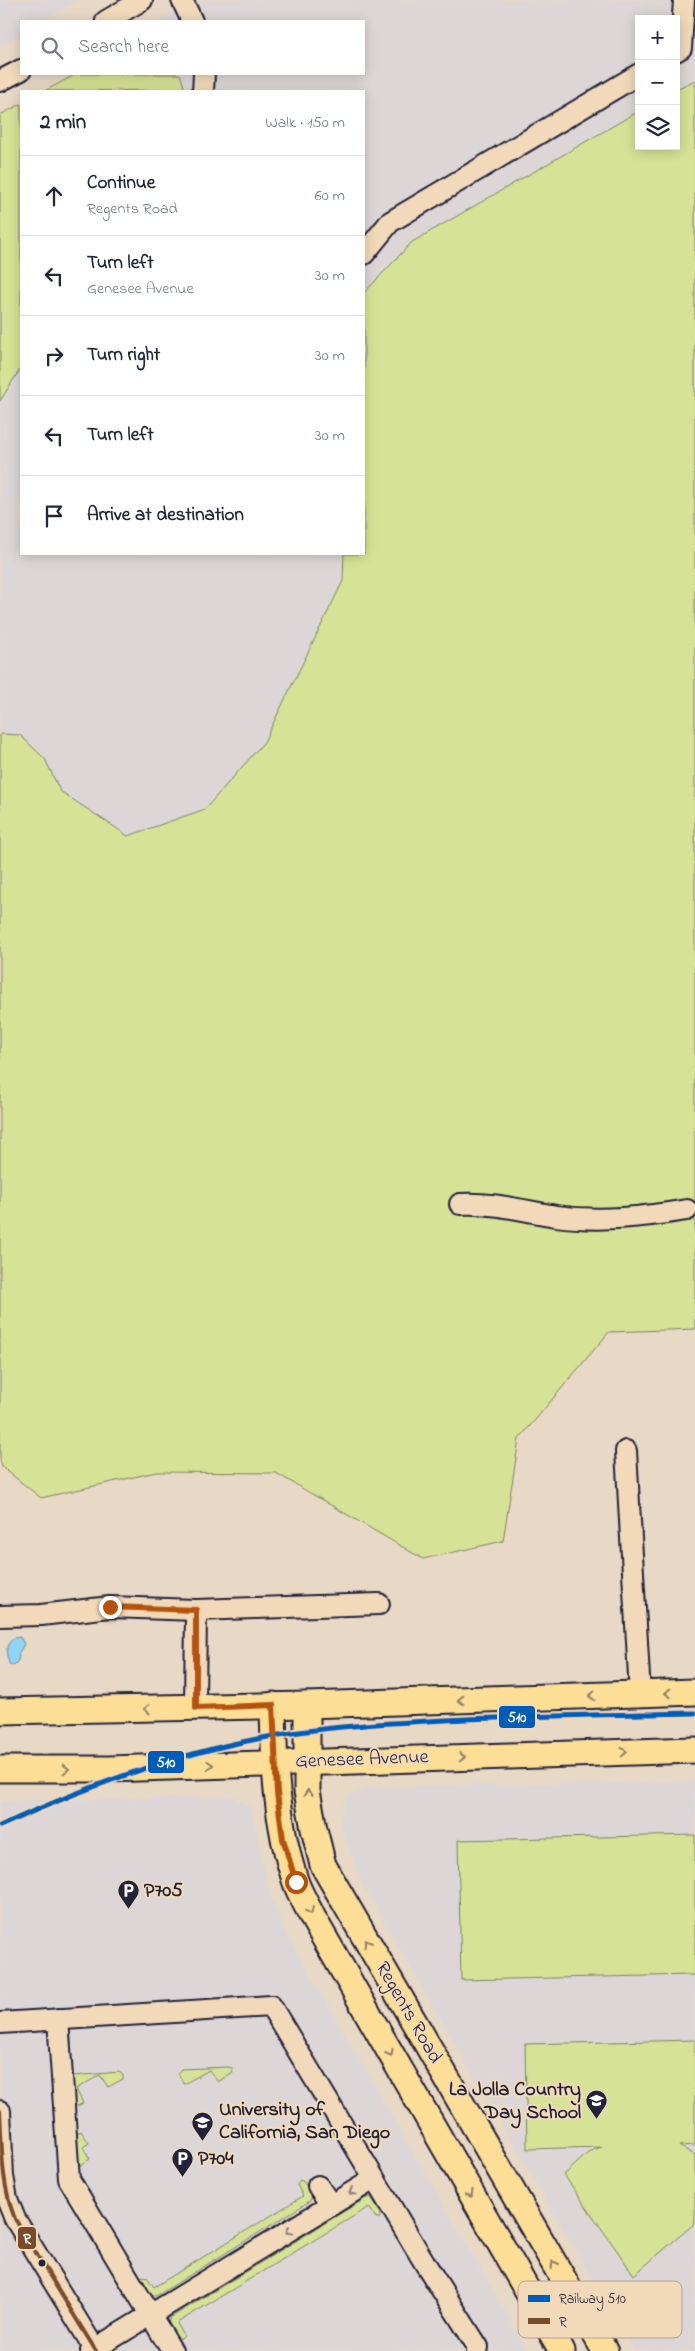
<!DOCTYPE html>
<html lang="en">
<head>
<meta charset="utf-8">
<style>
	:root { --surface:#fff; --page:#f2f2f3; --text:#1f2937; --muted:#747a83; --line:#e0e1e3 }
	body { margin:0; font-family:"Indie Flower",sans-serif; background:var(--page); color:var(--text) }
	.controls { position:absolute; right:15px; top:15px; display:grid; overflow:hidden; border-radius:0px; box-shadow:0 2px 12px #0003 }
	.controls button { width:45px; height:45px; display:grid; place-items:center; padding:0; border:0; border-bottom:1px solid var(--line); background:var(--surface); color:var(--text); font:25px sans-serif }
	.stop { position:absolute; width:15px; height:15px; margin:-11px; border:4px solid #b45309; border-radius:50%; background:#fff }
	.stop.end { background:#b45309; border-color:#fff; box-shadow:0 1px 5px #0008 }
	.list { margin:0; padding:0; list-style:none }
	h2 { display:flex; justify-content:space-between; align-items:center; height:65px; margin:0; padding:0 20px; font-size:21px }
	h2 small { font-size:16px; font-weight:400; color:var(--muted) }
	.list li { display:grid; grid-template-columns:32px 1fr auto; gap:15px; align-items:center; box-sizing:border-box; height:80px; padding:0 20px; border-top:1px solid var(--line) }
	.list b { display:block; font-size:19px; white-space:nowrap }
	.list p { margin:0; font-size:16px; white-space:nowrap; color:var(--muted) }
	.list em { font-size:16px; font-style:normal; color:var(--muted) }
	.icon { flex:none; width:28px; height:28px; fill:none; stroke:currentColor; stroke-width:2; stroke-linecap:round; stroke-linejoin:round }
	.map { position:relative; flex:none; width:695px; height:2351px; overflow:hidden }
	.search { position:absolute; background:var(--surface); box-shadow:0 2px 12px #0003; left:20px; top:20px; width:345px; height:55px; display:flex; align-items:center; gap:12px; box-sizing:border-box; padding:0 18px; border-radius:0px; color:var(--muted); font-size:19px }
	.panel { position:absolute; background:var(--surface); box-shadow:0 2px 12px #0003; left:20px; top:90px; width:345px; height:465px; border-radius:0px }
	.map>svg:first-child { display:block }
	.built { fill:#dcd7d6 }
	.green { fill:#d6e295; stroke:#7c8268 }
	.water { fill:#91d5f3; stroke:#658da9 }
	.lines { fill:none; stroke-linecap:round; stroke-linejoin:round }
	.minor-casing { stroke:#22223b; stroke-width:24 }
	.major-casing { stroke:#22223b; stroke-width:29 }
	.minor { stroke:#f2d9b9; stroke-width:20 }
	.major { stroke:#fcde96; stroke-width:25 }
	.bus-1-casing { stroke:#f2d9b9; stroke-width:8 }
	.bus-1 { stroke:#7a4b2a; stroke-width:4 }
	.rail-1-casing { stroke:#f2d9b9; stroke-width:9 }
	.rail-1 { stroke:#005cb9; stroke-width:5 }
	.oneway { stroke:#8f8068 }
	.oneway2 { stroke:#8a7e7a }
	.route { stroke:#b45309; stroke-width:6 }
	.bus-dot { fill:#22223b; stroke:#f2d9b9; stroke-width:2 }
	.labels { text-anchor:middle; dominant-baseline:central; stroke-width:4; stroke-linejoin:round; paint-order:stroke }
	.street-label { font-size:20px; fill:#22223b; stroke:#f2d9b9 }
	.poi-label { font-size:20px; font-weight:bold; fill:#22223b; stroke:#f2d9b9; text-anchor:start }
	.key { fill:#f2d9b9; stroke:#b4a293; stroke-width:1 }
	.key-label { font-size:14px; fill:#22223b }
	.line-badge { stroke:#f2d9b9; stroke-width:2 }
	.badge-label { font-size:14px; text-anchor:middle; font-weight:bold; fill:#fff }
</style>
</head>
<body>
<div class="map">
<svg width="695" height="2351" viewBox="0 0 695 2351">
	<rect width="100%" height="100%" fill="#e8d8c6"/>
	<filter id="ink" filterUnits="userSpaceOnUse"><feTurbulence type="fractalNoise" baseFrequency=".02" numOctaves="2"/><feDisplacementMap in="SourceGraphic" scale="10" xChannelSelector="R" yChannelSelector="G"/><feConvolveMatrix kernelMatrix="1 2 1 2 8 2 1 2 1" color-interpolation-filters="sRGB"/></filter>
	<g filter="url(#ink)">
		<!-- built -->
		<g class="built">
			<polygon points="0,0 79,0 42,21 21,21 21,34 0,46"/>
			<polygon points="196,0 695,0 695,134 676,140 676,19 639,19 639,146 364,373 364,91 135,91 141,74 364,74 364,21 160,21 162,18"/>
			<polygon points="21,300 21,554 364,554 372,657 150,895 0,804 0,337"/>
			<polygon points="695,1781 695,2351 634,2351 364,1888 340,1825 345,1798 370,1787"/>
			<polygon points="233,1796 252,1809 269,1892 285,1931 528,2351 0,2351 0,1801"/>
		</g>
		<!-- green -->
		<g class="green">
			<polygon points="76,74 180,74 185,90 45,91"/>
			<polygon points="695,80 695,1329 609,1332 519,1439 503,1541 423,1559 276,1473 156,1472 41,1498 2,1467 0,1459 0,734 20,735 45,759 60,791 128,836 205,809 264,742 343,581 344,554 364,554 364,293 412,242 639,111 639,146 676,146 676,89"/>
			<polygon points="21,104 21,368 0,401 0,115"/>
			<polygon points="695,1835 695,1975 461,1980 458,1840"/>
			<polygon points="695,2040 695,2145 679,2146 695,2155 695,2223 634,2275 564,2175 590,2151 602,2147 527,2149 525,2044"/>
			<polygon points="228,2067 232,2068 233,2072 218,2082 209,2070 184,2084 178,2073 181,2069"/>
			<polygon points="119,2072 123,2075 123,2079 108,2087 100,2075 76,2089 83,2103 78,2106 73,2103 73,2076"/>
			<polygon points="81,2131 89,2143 83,2147 90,2159 79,2166 75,2134"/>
			<polygon points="300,2180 304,2182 312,2196 310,2201 156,2296 151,2296 141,2280 142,2276 147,2277 154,2287 303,2196 297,2185"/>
			<polygon points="371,2197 381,2213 380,2218 376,2218 369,2207 177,2323 184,2336 181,2339 177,2338 168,2323 170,2318 366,2198"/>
		</g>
		<!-- water -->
		<path class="water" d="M20 1637 24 1644 19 1653 18 1661 14 1665H10C5 1655 5 1644 14 1638Z"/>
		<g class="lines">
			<defs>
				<g id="minor">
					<polyline points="182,0 192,21"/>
					<polyline points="106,21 142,0"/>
					<polyline points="676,51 681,48 684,0"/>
					<polyline points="0,81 21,70"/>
					<polyline points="203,91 204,74"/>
					<polyline points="364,254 390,222 639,74"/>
					<path d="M460 1204C493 1202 524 1211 556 1216 600 1222 644 1217 687 1210"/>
					<polyline points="626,1451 640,1694"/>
					<polyline points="0,1616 41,1615 110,1607 196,1610 379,1604"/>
					<polyline points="195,1707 196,1610"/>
					<polyline points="58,2019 69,2179 172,2351"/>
					<polyline points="0,2023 271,2006 426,2265 478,2347 477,2351"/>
					<polyline points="0,2111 3,2176 7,2199 15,2219 96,2351"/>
					<polyline points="318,2186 331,2205"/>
					<polyline points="91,2351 374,2179"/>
				</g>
				<g id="major">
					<path d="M273 1705C274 1764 276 1823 295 1880 299 1893 307 1905 313 1918L562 2351"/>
					<polyline points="307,1705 307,1791 314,1829 323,1865 605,2351"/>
					<polyline points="0,1711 307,1705 695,1692"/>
					<polyline points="0,1769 109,1769 695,1750"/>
				</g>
			</defs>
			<!-- minor casing -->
			<use href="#minor" class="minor-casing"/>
			<!-- major casing -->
			<use href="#major" class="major-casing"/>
			<!-- minor -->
			<use href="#minor" class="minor"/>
			<!-- major -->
			<use href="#major" class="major"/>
			<defs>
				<path id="bus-1" d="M0 2111C2 2148 1 2184 15 2219L96 2351"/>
			</defs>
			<!-- bus-1 casing -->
			<use href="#bus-1" class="bus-1-casing"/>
			<!-- bus-1 -->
			<use href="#bus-1" class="bus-1"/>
			<defs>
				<path id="rail-1" d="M0 1826C83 1788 168 1756 257 1739 313 1728 370 1724 427 1721 516 1716 605 1715 695 1713"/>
			</defs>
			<!-- rail-1 casing -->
			<use href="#rail-1" class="rail-1-casing"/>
			<!-- rail-1 -->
			<use href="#rail-1" class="rail-1"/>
		</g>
		<!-- one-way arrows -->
		<defs><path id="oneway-chevron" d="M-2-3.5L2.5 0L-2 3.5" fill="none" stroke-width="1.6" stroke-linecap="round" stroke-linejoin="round" transform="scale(1.25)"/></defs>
		<g class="oneway">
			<use href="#oneway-chevron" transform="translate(668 1693) rotate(177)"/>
			<use href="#oneway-chevron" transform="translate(592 1696) rotate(178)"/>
			<use href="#oneway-chevron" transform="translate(461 1700) rotate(178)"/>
			<use href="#oneway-chevron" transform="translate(147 1709) rotate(179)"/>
			<use href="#oneway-chevron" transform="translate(624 1752) rotate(-2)"/>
			<use href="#oneway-chevron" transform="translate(462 1757) rotate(-2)"/>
			<use href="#oneway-chevron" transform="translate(210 1765) rotate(-2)"/>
			<use href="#oneway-chevron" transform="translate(66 1769) rotate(-1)"/>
			<use href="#oneway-chevron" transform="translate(308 1793) rotate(-95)"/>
			<use href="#oneway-chevron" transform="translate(310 1911) rotate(64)"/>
			<use href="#oneway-chevron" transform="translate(367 1943) rotate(-120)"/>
			<use href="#oneway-chevron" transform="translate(390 2053) rotate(60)"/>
			<use href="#oneway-chevron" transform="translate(470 2194) rotate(60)"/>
			<use href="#oneway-chevron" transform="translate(554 2264) rotate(-120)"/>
		</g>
		<g class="oneway2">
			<use href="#oneway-chevron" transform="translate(352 2192) rotate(149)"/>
			<use href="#oneway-chevron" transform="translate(289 2231) rotate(149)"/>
		</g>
	</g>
	<g class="lines" filter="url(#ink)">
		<!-- route -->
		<polyline class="route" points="110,1607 196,1610 196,1708 273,1705 277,1793 283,1839 296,1882"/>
	</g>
	<!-- icons -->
	<defs>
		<symbol id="parking-pin" viewBox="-11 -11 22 30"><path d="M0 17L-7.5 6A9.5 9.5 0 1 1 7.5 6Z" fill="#22223b" stroke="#f2d9b9"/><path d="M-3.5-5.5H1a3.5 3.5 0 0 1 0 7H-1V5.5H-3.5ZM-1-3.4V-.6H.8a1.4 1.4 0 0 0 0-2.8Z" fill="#fff"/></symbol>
		<symbol id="school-pin" viewBox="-11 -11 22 30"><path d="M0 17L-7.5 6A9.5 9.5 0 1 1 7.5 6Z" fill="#22223b" stroke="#f2d9b9"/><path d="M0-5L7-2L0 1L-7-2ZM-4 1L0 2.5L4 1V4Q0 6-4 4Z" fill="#fff"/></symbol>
		<symbol id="university-pin" viewBox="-11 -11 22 30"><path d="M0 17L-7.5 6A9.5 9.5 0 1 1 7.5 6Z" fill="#22223b" stroke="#f2d9b9"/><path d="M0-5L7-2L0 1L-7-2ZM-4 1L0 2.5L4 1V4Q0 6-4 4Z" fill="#fff"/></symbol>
	</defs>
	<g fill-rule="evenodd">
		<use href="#parking-pin" x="116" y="1878" width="25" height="34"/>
		<use href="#school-pin" x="584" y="2088" width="25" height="34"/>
		<use href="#university-pin" x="190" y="2110" width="25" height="34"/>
		<use href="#parking-pin" x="170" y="2146" width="25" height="34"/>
	</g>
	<!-- markers -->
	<circle class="bus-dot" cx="42" cy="2263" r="4.5"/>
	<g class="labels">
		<!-- street labels -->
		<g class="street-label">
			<text transform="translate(362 1760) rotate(-2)">Genesee Avenue</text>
			<text transform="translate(408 2013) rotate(60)">Regents Road</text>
		</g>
		<!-- poi labels -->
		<g class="poi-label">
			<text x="144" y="1891">P705</text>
			<text x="581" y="2090" text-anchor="end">La Jolla Country<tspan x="581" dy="23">Day School</tspan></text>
			<text x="219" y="2110">University of<tspan x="219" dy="23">California, San Diego</tspan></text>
			<text x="198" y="2159">P704</text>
		</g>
	</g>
	<!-- legend -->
	<rect x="518" y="2281" width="164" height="57" rx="8" class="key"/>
	<rect x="528" y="2295" width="22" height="7" fill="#005cb9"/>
	<rect x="528" y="2318" width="22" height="6" fill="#7a4b2a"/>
	<g class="key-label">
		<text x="559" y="2303">Railway 510</text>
		<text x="559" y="2326">R</text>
	</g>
	<g class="line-badge">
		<rect x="498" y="1705" width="38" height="24" rx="5" fill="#005cb9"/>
		<rect x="147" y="1750" width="38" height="24" rx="5" fill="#005cb9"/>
		<rect x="17" y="2226" width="20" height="24" rx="5" fill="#7a4b2a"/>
	</g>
	<g class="badge-label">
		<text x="517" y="1722">510</text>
		<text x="166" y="1767">510</text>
		<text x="27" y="2243">R</text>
	</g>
</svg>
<div class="controls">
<button>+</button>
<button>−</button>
<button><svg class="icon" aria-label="layers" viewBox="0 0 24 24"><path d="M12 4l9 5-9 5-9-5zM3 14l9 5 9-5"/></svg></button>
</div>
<div class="stop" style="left:296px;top:1882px"></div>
<div class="stop end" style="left:110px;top:1607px"></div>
<div class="search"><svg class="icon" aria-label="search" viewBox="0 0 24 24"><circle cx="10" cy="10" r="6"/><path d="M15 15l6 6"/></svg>Search here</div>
<section class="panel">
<h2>2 min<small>Walk · 150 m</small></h2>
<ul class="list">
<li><svg class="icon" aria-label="ahead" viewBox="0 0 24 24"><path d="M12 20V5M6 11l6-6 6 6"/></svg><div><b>Continue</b><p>Regents Road</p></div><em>60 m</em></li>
<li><svg class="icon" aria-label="left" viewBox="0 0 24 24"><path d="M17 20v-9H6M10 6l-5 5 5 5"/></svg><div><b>Turn left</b><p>Genesee Avenue</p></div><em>30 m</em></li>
<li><svg class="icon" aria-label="right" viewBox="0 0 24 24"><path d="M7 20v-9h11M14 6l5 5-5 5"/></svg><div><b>Turn right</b></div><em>30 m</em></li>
<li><svg class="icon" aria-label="left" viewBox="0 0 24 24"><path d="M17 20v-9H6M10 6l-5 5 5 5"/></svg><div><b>Turn left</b></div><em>30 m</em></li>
<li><svg class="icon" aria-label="arrive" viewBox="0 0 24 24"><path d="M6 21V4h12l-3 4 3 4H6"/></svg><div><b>Arrive at destination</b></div></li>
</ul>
</section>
</div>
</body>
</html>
